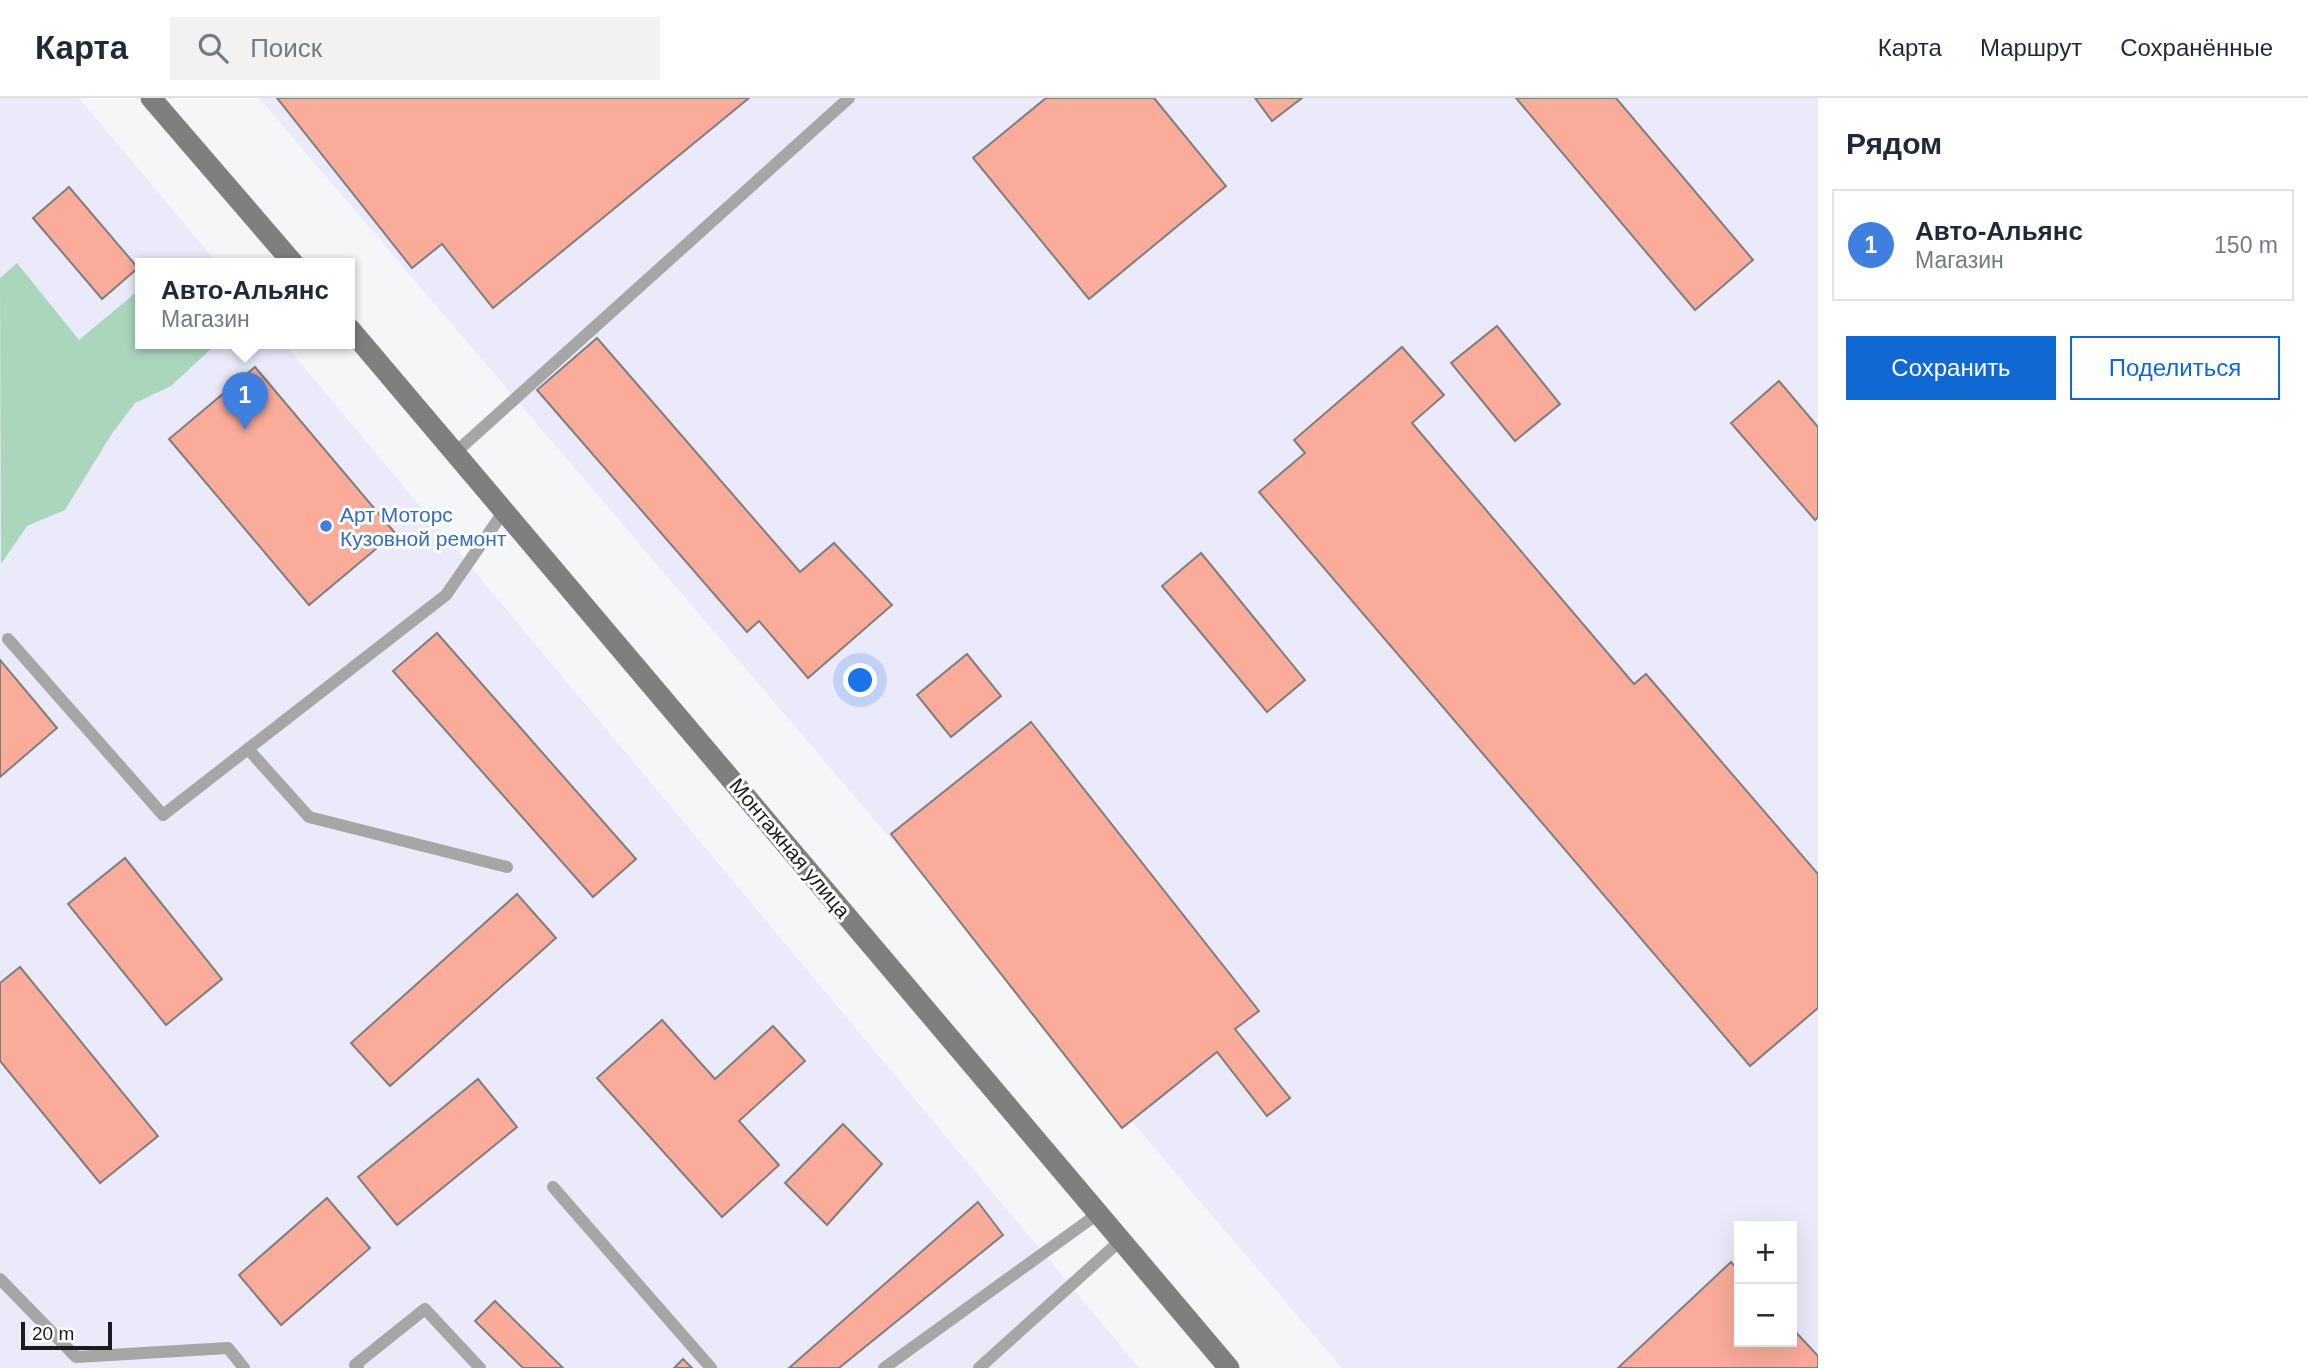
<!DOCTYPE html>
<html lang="ru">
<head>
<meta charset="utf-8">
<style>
	:root { --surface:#fff; --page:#f2f2f3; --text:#1f2937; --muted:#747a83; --line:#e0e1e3; --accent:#1069d3 }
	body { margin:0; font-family:Helvetica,sans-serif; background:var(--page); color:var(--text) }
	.controls { position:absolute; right:21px; bottom:21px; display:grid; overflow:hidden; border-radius:0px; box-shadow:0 7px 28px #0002 }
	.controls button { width:63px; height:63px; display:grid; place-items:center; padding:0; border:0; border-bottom:2px solid var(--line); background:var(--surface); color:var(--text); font:35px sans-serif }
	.scale { position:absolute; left:21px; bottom:18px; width:91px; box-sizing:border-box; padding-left:7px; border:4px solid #1b1b1b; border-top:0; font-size:19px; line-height:24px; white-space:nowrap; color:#1b1b1b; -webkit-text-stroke:5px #fff; paint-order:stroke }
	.you { position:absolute; left:861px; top:583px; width:24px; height:24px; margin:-18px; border:5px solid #fff; border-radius:50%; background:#1a73e8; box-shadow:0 0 0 10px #1a73e833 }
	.badge { display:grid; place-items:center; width:46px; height:46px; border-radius:50%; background:var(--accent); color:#fff; font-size:23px; font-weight:700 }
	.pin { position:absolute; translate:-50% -58px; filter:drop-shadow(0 2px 4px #0008) }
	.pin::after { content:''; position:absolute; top:37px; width:24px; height:21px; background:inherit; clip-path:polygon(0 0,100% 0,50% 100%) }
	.popup { position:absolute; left:135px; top:160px; width:220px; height:91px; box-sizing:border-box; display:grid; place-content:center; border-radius:0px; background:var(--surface); filter:drop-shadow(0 2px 5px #0005); font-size:23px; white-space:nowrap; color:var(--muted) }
	.popup b { font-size:26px; color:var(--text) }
	.popup::after { content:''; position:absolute; left:50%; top:100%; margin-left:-14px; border:14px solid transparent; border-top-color:var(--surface) }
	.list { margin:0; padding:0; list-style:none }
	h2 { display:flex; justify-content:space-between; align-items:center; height:91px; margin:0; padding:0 28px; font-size:30px }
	h2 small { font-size:23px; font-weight:400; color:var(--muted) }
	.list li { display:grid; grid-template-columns:46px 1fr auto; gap:21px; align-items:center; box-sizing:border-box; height:112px; margin:0 14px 14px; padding:0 14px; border:2px solid var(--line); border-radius:0px }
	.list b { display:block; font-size:26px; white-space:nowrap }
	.list p { margin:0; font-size:23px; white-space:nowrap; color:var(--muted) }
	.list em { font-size:23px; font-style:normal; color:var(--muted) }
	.actions { display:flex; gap:14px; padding:21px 28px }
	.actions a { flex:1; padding:16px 0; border:2px solid var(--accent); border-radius:0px; text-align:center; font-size:24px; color:var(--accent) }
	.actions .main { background:var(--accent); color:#fff }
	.icon { flex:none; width:38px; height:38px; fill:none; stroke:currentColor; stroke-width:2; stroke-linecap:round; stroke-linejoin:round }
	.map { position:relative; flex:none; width:1818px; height:1270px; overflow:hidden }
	header { display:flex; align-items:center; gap:42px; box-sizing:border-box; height:98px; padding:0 35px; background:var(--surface); border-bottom:2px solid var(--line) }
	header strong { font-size:33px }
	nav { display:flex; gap:38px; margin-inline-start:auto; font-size:24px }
	.search { width:490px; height:63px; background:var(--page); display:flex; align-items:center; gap:18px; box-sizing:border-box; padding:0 24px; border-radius:0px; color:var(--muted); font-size:26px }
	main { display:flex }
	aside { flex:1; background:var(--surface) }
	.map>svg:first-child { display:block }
	.industrial { fill:#ebeafb; fill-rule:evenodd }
	.green { fill:#aad6bc }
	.building { fill:#faab99; stroke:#7f7e7e; stroke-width:2 }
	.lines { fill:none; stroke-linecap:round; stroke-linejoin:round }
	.lane { stroke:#a6a6a5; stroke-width:12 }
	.secondary { stroke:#807f7f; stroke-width:21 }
	.shop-dot { fill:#3f7fe0; stroke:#fff; stroke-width:2.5 }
	.labels { text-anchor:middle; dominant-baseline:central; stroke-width:6; stroke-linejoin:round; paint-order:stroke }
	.shop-label { font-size:21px; fill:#366cbe; stroke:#fff; text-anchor:start }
	.street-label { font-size:21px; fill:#1b1b1b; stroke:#fff }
</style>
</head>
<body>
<header>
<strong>Карта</strong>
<div class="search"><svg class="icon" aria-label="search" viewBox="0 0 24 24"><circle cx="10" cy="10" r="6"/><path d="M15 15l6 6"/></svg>Поиск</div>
<nav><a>Карта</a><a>Маршрут</a><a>Сохранённые</a></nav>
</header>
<main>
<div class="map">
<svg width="1818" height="1270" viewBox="0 0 1818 1270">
	<rect width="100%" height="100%" fill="#f5f6f7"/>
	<!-- industrial -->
	<g class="industrial">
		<polygon points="0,0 79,0 218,166 140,166 140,246 285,246 1139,1270 0,1270"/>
		<path d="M259 0H1818V1270H1342ZM1739 1128H1792V1244H1739Z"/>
	</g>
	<!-- green -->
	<polygon class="green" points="17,165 79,242 140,191 140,246 210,246 213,249 171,288 135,305 111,337 65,412 27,428 1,466 0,180"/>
	<!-- building -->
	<g class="building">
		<polygon points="277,0 749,0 493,210 442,146 412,170"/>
		<polygon points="1046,0 1154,0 1226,88 1089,201 973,60"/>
		<polygon points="1255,0 1302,0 1272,23"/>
		<polygon points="1516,0 1616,0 1753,162 1695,212"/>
		<polygon points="69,89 138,170 102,201 33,120"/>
		<polygon points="1497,228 1560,306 1515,343 1451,265"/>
		<polygon points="597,240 800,474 834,445 892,507 808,580 759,523 747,534 537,292"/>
		<polygon points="1402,249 1444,297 1412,325 1634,586 1646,576 1818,776 1818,910 1750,968 1259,394 1305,355 1294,342"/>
		<polygon points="255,269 395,435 309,507 169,341"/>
		<polygon points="1779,283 1818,329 1818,419 1815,422 1731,325"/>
		<polygon points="1201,455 1305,582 1267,614 1162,488"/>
		<polygon points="437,535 636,761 593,799 393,573"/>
		<polygon points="967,556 1001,598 951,639 917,597"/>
		<polygon points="0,562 57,630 0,679"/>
		<polygon points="1031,624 1259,913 1235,931 1290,1000 1267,1018 1217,954 1122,1030 891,736"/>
		<polygon points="125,760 222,881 166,927 68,806"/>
		<polygon points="517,796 556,840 390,988 351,945"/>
		<polygon points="20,869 158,1038 100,1085 0,963 0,885"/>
		<polygon points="662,922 715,981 773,928 805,963 739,1023 779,1067 722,1119 597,980"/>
		<polygon points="478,981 517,1029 397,1127 358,1079"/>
		<polygon points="843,1026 882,1066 827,1127 785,1085"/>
		<polygon points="327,1100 370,1150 281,1227 239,1177"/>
		<polygon points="978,1104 1003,1137 839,1270 789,1270"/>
		<polygon points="1731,1164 1739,1173 1739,1244 1792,1244 1792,1230 1818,1258 1818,1270 1618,1270"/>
		<polygon points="495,1203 563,1270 523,1270 475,1223"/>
		<polygon points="683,1261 692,1270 674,1270"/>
	</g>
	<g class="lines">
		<!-- lane -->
		<g class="lane">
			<polyline points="456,354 849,0"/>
			<polyline points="8,541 163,717 446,497 504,413"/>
			<polyline points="248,651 309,719 507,769"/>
			<polyline points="553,1089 711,1270"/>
			<polyline points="0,1181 76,1259 228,1250 244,1270"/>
			<polyline points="358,1270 355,1267 425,1211 480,1270"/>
			<polyline points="884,1270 1099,1115"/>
			<polyline points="979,1270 1121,1142"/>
		</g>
		<!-- secondary -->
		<g class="secondary">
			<polyline points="151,0 294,166"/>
			<polyline points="350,231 1229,1270"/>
		</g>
	</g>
	<!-- markers -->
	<circle class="shop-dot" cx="326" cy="428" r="7"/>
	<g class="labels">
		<!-- shop labels -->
		<g class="shop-label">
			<text x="340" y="416">Арт Моторс<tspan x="340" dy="24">Кузовной ремонт</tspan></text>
		</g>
		<!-- street labels -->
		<g class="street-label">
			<text transform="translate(790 750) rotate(50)">Монтажная улица</text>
		</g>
	</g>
</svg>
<div class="controls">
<button>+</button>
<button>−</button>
</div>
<div class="scale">20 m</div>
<div class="you"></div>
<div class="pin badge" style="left:245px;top:332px;background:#3f7fe0">1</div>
<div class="popup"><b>Авто-Альянс</b>Магазин</div>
</div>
<aside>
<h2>Рядом<small></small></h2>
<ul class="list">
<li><span class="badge" style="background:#3f7fe0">1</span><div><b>Авто-Альянс</b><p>Магазин</p></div><em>150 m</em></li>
</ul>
<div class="actions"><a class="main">Сохранить</a><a>Поделиться</a></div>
</aside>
</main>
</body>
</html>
